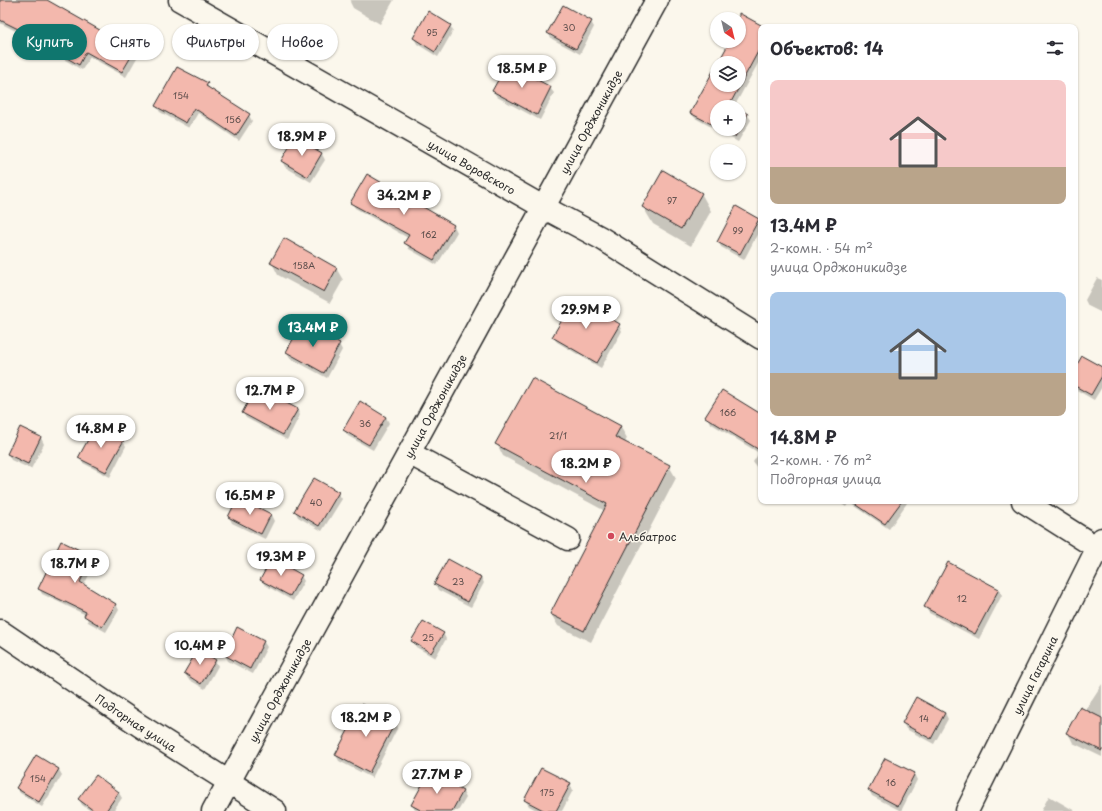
<!DOCTYPE html>
<html lang="ru">
<meta charset="utf-8">
<style>
:root{--surface:#fff;--page:#f7f7f7;--text:#2b2b33;--muted:#7c7c81;--accent:#0f766e}
body{margin:0;font-family:"Playpen Sans",sans-serif;background:var(--page);color:var(--text);height:100vh;display:flex;flex-direction:column;font-size:15px;white-space:nowrap}
*{box-sizing:border-box;margin:0}
p{font-size:13px;color:var(--muted)}
.icon{flex:none;width:22px;height:22px;fill:none;stroke:currentColor;stroke-width:2;stroke-linecap:round;stroke-linejoin:round}
.map{position:relative;flex:1;overflow:hidden}
.panel{position:absolute;left:758px;top:24px;width:320px;height:480px;display:flex;flex-direction:column;background:var(--surface);border-radius:8px;box-shadow:0 1px 3px #0004}
.panel>*{flex:none}
.hud{position:absolute;left:12px;top:24px;width:380px;height:36px;display:flex;gap:8px}
.needle{width:26px;rotate:145deg}
.fabs{position:absolute;left:710px;top:12px;display:grid;gap:8px}
.fabs a{display:grid;place-items:center;width:36px;height:36px;border-radius:50%;background:var(--surface);box-shadow:0 1px 3px #0004;font-size:20px}
.price{position:absolute;translate:-50% -34px;padding:0 9px;border-radius:14px;background:#fff;color:#222;font-size:13px;line-height:26px;filter:drop-shadow(0 1px 2px #0008)}
.price::after{content:'';position:absolute;left:50%;top:24px;width:12px;height:9px;margin-left:-6px;background:inherit;clip-path:polygon(0 0,100% 0,50% 100%)}
.price.selected{background:var(--accent);color:#fff}
ul{padding:0;list-style:none}
li{display:grid;align-content:center;gap:8px;height:212px;padding:0 12px}
li span{display:grid;place-items:center;height:124px;border-radius:8px;color:#555}
li>.icon{margin-inline-start:auto}
span .icon{width:72px;height:72px;fill:#fffc;stroke-width:1}
li b{font-size:17px}
h2{display:flex;justify-content:space-between;align-items:center;height:48px;padding:0 12px;font-size:17px}
.tag{padding:0 14px;border-radius:18px;background:var(--surface);box-shadow:0 1px 3px #0004;font-size:14px;line-height:36px}
.tag.selected{background:var(--accent);color:#fff}
.map>svg:first-child{display:block}
.shadow{fill:#0003}
.building{fill:#f3b8ad;stroke:#2b2b2b}
.lines{fill:none;stroke-linecap:round;stroke-linejoin:round}
.minor-casing{stroke:#2b2b2b;stroke-width:25}
.minor{stroke:#fbf7ec;stroke-width:22}
.poi-dot{fill:#d1495b;stroke:#fbf7ec;stroke-width:1.5}
.labels{text-anchor:middle;dominant-baseline:central;stroke-width:3;stroke-linejoin:round;paint-order:stroke}
.number-label{font-size:9px;fill:#5d4e4c}
.street-label{font-size:11px;fill:#2b2b2b;stroke:#fbf7ec}
.poi-label{font-size:11px;fill:#2b2b2b;stroke:#fbf7ec;text-anchor:start}
</style>
<div class="map">
<svg width="1102" height="811" viewBox="0 0 1102 811">
<rect width="100%" height="100%" fill="#fbf7ec"/>
<filter id="ink" filterUnits="userSpaceOnUse"><feTurbulence type="fractalNoise" baseFrequency=".025" numOctaves="2"/><feDisplacementMap in="SourceGraphic" scale="8" xChannelSelector="R" yChannelSelector="G"/><feConvolveMatrix kernelMatrix="1 2 1 2 8 2 1 2 1" color-interpolation-filters="sRGB"/></filter>
<g filter="url(#ink)">
<!-- shadow -->
<g class="shadow">
<polygon points="0,0 42,0 61,9 135,51 138,56 126,77 90,57 82,70 45,48 43,45 0,23"/>
<polygon points="351,0 394,0 380,24 353,8 350,2"/>
<polygon points="744,17 762,27 761,27 761,58 734,107 717,107 717,129 739,129 739,110 747,114 751,120 738,142 695,118 691,113 717,66 717,85 739,85 739,63 719,63 731,41 739,41 739,26"/>
<polygon points="591,22 594,27 580,54 552,39 548,33"/>
<polygon points="450,25 453,31 438,57 417,44 414,38"/>
<polygon points="207,84 210,90 249,115 252,121 239,141 198,113 189,128 160,112 156,106"/>
<polygon points="550,88 554,93 540,120 497,97 493,91"/>
<polygon points="295,139 322,154 325,160 311,182 285,167 282,161"/>
<polygon points="367,175 454,226 457,232 437,265 409,249 406,243 408,238 355,208 352,203"/>
<polygon points="701,193 711,211 691,246 653,224 643,207"/>
<polygon points="736,208 759,220 761,224 761,227 744,260 721,247 718,241"/>
<polygon points="272,263 336,268 343,280 330,303 278,275"/>
<polygon points="1097,278 1102,280 1102,313 1088,306 1085,300"/>
<polygon points="619,325 622,331 601,368 557,342 553,337"/>
<polygon points="339,344 342,350 327,378 290,358 287,352"/>
<polygon points="1102,369 1102,387 1094,400 1075,389 1075,370"/>
<polygon points="297,409 300,415 287,440 246,418 243,413"/>
<polygon points="761,415 761,471 757,468 753,462 759,453 710,423 707,417"/>
<polygon points="386,417 389,423 373,450 348,436 344,430"/>
<polygon points="620,426 627,438 625,443 669,466 676,478 591,642 558,626 551,614 605,511 503,456 497,444"/>
<polygon points="21,428 41,438 44,444 31,469 11,460 8,454"/>
<polygon points="123,441 126,446 110,477 83,463 79,458"/>
<polygon points="338,493 342,499 322,531 298,517 295,511"/>
<polygon points="238,498 271,515 274,521 265,539 232,523 229,517"/>
<polygon points="837,501 906,501 907,503 889,529 849,502 846,507"/>
<polygon points="62,542 92,557 95,563 84,585 116,604 119,610 106,632 88,622 86,615 42,594 39,588"/>
<polygon points="301,576 304,581 293,601 265,585 261,580"/>
<polygon points="481,577 484,583 471,607 438,590 435,584"/>
<polygon points="999,590 1002,595 979,639 929,613 925,607"/>
<polygon points="443,633 446,639 435,658 416,647 413,641"/>
<polygon points="263,641 267,647 253,674 228,661 225,655"/>
<polygon points="215,660 218,666 205,689 188,679 185,673"/>
<polygon points="1102,684 1102,757 1073,743 1068,733 1085,710"/>
<polygon points="945,713 948,719 934,744 906,729 903,723"/>
<polygon points="395,722 398,727 372,778 339,761 336,755"/>
<polygon points="37,756 59,770 62,775 42,807 20,793 17,788"/>
<polygon points="429,774 463,792 466,798 458,811 415,810 412,805"/>
<polygon points="914,774 917,780 901,811 872,796 869,790"/>
<polygon points="96,776 119,793 122,798 113,811 91,811 82,805 79,799"/>
<polygon points="570,784 573,790 562,811 538,811 529,806 525,800"/>
<polygon points="1049,796 1075,811 1041,811"/>
</g>
<!-- building -->
<g class="building">
<polygon points="0,0 47,0 135,50 122,72 86,52 79,65 41,43 42,41 0,20"/>
<polygon points="563,5 592,21 576,49 547,33"/>
<polygon points="428,11 451,25 435,52 413,38"/>
<polygon points="739,13 761,25 761,46 730,104 736,107 717,107 717,127 690,113 717,64 717,85 739,85 739,63 718,63 730,41 739,41"/>
<polygon points="507,64 551,87 537,115 492,91"/>
<polygon points="177,67 208,83 206,86 250,114 236,136 194,108 186,123 155,106"/>
<polygon points="739,109 748,114 735,137 721,129 739,129"/>
<polygon points="295,137 322,153 308,177 281,161"/>
<polygon points="663,170 702,193 681,229 642,207"/>
<polygon points="367,174 454,225 434,260 404,243 409,235 350,203"/>
<polygon points="736,206 759,219 740,254 717,242"/>
<polygon points="284,238 337,268 324,292 270,263"/>
<polygon points="575,298 620,324 597,363 552,337"/>
<polygon points="302,323 340,343 324,373 286,352"/>
<polygon points="1082,356 1102,367 1102,376 1091,395 1075,386 1075,368"/>
<polygon points="532,378 621,426 615,437 670,465 584,631 550,614 607,504 495,444"/>
<polygon points="256,387 298,409 283,435 242,413"/>
<polygon points="722,390 761,414 761,451 705,417"/>
<polygon points="360,401 386,417 369,445 343,430"/>
<polygon points="96,425 124,440 106,472 78,458"/>
<polygon points="20,427 41,437 28,464 7,454"/>
<polygon points="314,478 339,492 319,526 294,511"/>
<polygon points="238,497 271,514 261,534 228,517"/>
<polygon points="851,501 902,501 885,524"/>
<polygon points="61,541 92,556 80,582 116,604 102,627 84,616 86,612 38,589"/>
<polygon points="272,558 302,575 290,596 260,580"/>
<polygon points="448,559 481,577 468,602 434,584"/>
<polygon points="948,562 999,589 975,634 924,607"/>
<polygon points="423,621 444,633 431,653 411,641"/>
<polygon points="237,627 264,641 250,669 224,655"/>
<polygon points="198,649 216,660 201,684 184,673"/>
<polygon points="916,697 945,713 931,739 902,723"/>
<polygon points="362,704 396,721 369,773 335,755"/>
<polygon points="1080,707 1102,718 1102,751 1066,733"/>
<polygon points="36,755 59,769 39,802 16,788"/>
<polygon points="885,758 915,773 898,806 868,790"/>
<polygon points="541,768 571,783 556,811 545,811 524,800"/>
<polygon points="429,772 463,791 452,811 422,811 411,805"/>
<polygon points="96,775 119,792 106,811 94,811 78,799"/>
</g>
<g class="lines">
<defs>
<g id="minor">
<path id="s1" d="M 180,0 L 543,207 L 601,238 L 761,338"/>
<polyline points="409,453 568,539"/>
<polyline points="1023,501 1102,551"/>
<path id="s2" d="M 0,631 L 139,725 L 275,811"/>
<path id="s3" d="M 213,811 L 657,0"/>
<path id="s4" d="M 967,811 L 1102,539"/>
</g>
</defs>
<!-- minor casing -->
<use href="#minor" class="minor-casing"/>
<!-- minor -->
<use href="#minor" class="minor"/>
</g>
</g>
<!-- markers -->
<circle class="poi-dot" cx="611" cy="536" r="4"/>
<g class="labels">
<!-- number labels -->
<g class="number-label">
<text x="569" y="27">30</text>
<text x="432" y="32">95</text>
<text x="181" y="95">154</text>
<text x="233" y="119">156</text>
<text x="672" y="200">97</text>
<text x="738" y="230">99</text>
<text x="429" y="234">162</text>
<text x="304" y="265">158А</text>
<text x="728" y="412">166</text>
<text x="365" y="423">36</text>
<text x="558" y="435">21/1</text>
<text x="316" y="502">40</text>
<text x="458" y="581">23</text>
<text x="962" y="598">12</text>
<text x="428" y="637">25</text>
<text x="924" y="718">14</text>
<text x="38" y="778">154</text>
<text x="891" y="782">16</text>
<text x="547" y="792">175</text>
</g>
<!-- street labels -->
<g class="street-label">
<text stroke="none"><textPath href="#s3" startOffset="786">улица Орджоникидзе</textPath></text>
<text stroke="none"><textPath href="#s1" startOffset="336">улица Воровского</textPath></text>
<text stroke="none"><textPath href="#s3" startOffset="462">улица Орджоникидзе</textPath></text>
<text stroke="none"><textPath href="#s4" startOffset="152">улица Гагарина</textPath></text>
<text stroke="none"><textPath href="#s3" startOffset="138">улица Орджоникидзе</textPath></text>
<text stroke="none"><textPath href="#s2" startOffset="164">Подгорная улица</textPath></text>
</g>
<!-- poi labels -->
<g class="poi-label">
<text x="619" y="536">Альбатрос</text>
</g>
</g>
</svg>
<div class="fabs">
<a><svg class="needle" viewBox="-14 -14 28 28"><path d="M0-13l5 13h-10z" fill="#e53935"/><path d="M0 13l5-13h-10z" fill="#7c7c81"/></svg></a>
<a><svg class="icon" aria-label="layers" viewBox="0 0 24 24"><path d="M12 4l9 5-9 5-9-5zM3 14l9 5 9-5"/></svg></a>
<a>+</a>
<a>−</a>
</div>
<b class="price" style="left:522px;top:89px">18.5M ₽</b>
<b class="price" style="left:302px;top:157px">18.9M ₽</b>
<b class="price" style="left:404px;top:216px">34.2M ₽</b>
<b class="price" style="left:586px;top:330px">29.9M ₽</b>
<b class="price selected" style="left:313px;top:348px">13.4M ₽</b>
<b class="price" style="left:270px;top:411px">12.7M ₽</b>
<b class="price" style="left:101px;top:449px">14.8M ₽</b>
<b class="price" style="left:586px;top:484px">18.2M ₽</b>
<b class="price" style="left:250px;top:516px">16.5M ₽</b>
<b class="price" style="left:281px;top:577px">19.3M ₽</b>
<b class="price" style="left:75px;top:584px">18.7M ₽</b>
<b class="price" style="left:200px;top:666px">10.4M ₽</b>
<b class="price" style="left:366px;top:738px">18.2M ₽</b>
<b class="price" style="left:437px;top:795px">27.7M ₽</b>
<div class="hud">
<a class="tag selected">Купить</a>
<a class="tag">Снять</a>
<a class="tag">Фильтры</a>
<a class="tag">Новое</a>
</div>
<section class="panel">
<h2>Объектов: 14<svg class="icon" aria-label="filters" viewBox="0 0 24 24"><path d="M4 7h16M4 17h16"/><circle cx="9" cy="7" r="2"/><circle cx="15" cy="17" r="2"/></svg></h2>
<ul>
<li><span style="background:linear-gradient(#f6c9c9 70%,#b9a48a 0)"><svg class="icon" aria-label="home" viewBox="0 0 24 24"><path d="M3 11l9-7 9 7M6 9v11h12V9"/></svg></span><div><b>13.4M ₽</b><p>2-комн. · 54 m²</p><p>улица Орджоникидзе</p></div></li>
<li><span style="background:linear-gradient(#a9c7e8 65%,#b9a48a 0)"><svg class="icon" aria-label="home" viewBox="0 0 24 24"><path d="M3 11l9-7 9 7M6 9v11h12V9"/></svg></span><div><b>14.8M ₽</b><p>2-комн. · 76 m²</p><p>Подгорная улица</p></div></li>
</ul>
</section>
</div>
